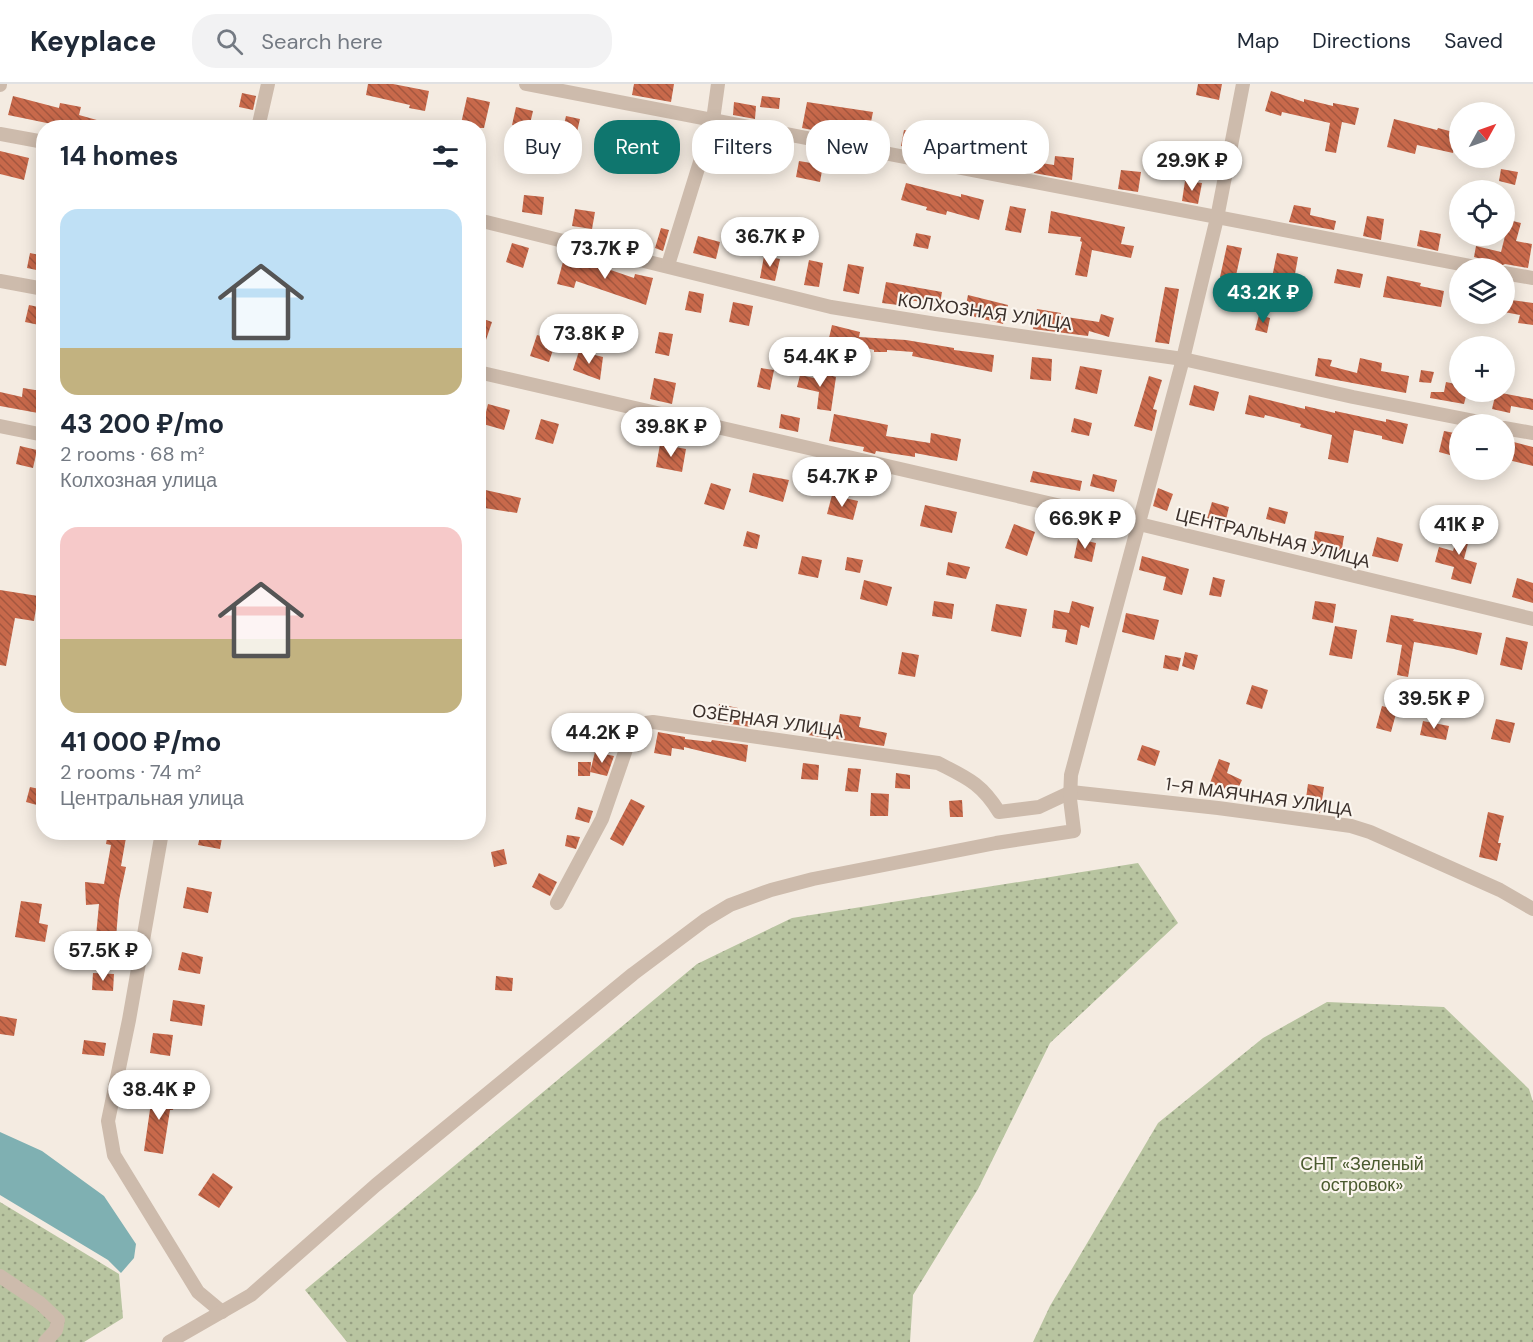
<!DOCTYPE html>
<meta charset="utf-8">
<style>
:root{--surface:#fff;--page:#f2f2f3;--text:#1f2937;--muted:#747a83;--line:#e0e1e3;--accent:#0f766e}
body{margin:0;font-family:"DM Sans",sans-serif;background:var(--page);color:var(--text);height:100vh;display:flex;flex-direction:column;font-size:22px;white-space:nowrap}
*{box-sizing:border-box;margin:0}
p{font-size:20px;color:var(--muted)}
.icon{flex:none;width:33px;height:33px;fill:none;stroke:currentColor;stroke-width:2;stroke-linecap:round;stroke-linejoin:round}
.map{position:relative;flex:1;overflow:hidden}
.side{position:absolute;left:36px;top:36px;width:450px;height:720px;display:flex;flex-direction:column;background:var(--surface);border-radius:24px;box-shadow:0 3px 15px #0003}
.side>*{flex:none}
.hud{position:absolute;left:504px;top:36px;width:570px;height:54px;display:flex;gap:12px}
.needle{width:39px;rotate:50deg}
.tools{position:absolute;left:1449px;top:18px;display:grid;gap:12px}
.tools a{display:grid;place-items:center;width:66px;height:66px;border-radius:50%;background:var(--surface);box-shadow:0 3px 15px #0003;font-size:30px}
.price{position:absolute;translate:-50% -51px;padding:0 14px;border-radius:21px;background:#fff;color:#222;font-size:20px;line-height:39px;filter:drop-shadow(0 2px 3px #0008)}
.price::after{content:'';position:absolute;left:50%;top:36px;width:18px;height:14px;margin-left:-9px;background:inherit;clip-path:polygon(0 0,100% 0,50% 100%)}
.price.current{background:var(--accent);color:#fff}
ul{padding:0;list-style:none}
li{display:grid;align-content:center;gap:12px;height:318px;padding:0 24px}
li span{display:grid;place-items:center;height:186px;border-radius:18px;color:#555}
li>.icon{margin-inline-start:auto}
span .icon{width:108px;height:108px;fill:#fffc;stroke-width:1}
li b{font-size:26px}
h2{display:flex;justify-content:space-between;align-items:center;height:72px;padding:0 24px;font-size:26px}
.tag{padding:0 21px;border-radius:24px;background:var(--surface);box-shadow:0 3px 15px #0003;font-size:21px;line-height:54px}
.tag.current{background:var(--accent);color:#fff}
header{display:flex;align-items:center;gap:36px;box-sizing:border-box;height:84px;padding:0 30px;background:var(--surface);border-bottom:2px solid var(--line)}
header strong{font-size:28px}
nav{display:flex;gap:33px;margin-inline-start:auto;font-size:21px}
.search{width:420px;height:54px;background:var(--page);display:flex;align-items:center;gap:15px;box-sizing:border-box;padding:0 21px;border-radius:24px;color:var(--muted);font-size:22px}
.map>svg:first-child{display:block}
.grass{fill:url(#grass-dots)}
.water{fill:#7fb0b2}
.building{fill:url(#building-back-hatch)}
.lines{fill:none;stroke-linecap:round;stroke-linejoin:round}
.street{stroke:#cdbbac;stroke-width:14}
.labels{text-anchor:middle;dominant-baseline:central;stroke-width:4.5;stroke-linejoin:round;paint-order:stroke}
.street-label{font-size:18px;fill:#3b302b;stroke:#fbf5ee}
.park-label{font-size:18px;fill:#4a5a2e;stroke:#fbf5ee}
</style>
<header>
<strong>Keyplace</strong>
<div class="search"><svg class="icon" aria-label="search" viewBox="0 0 24 24"><circle cx="10" cy="10" r="6"/><path d="M15 15l6 6"/></svg>Search here</div>
<nav><a>Map</a><a>Directions</a><a>Saved</a></nav>
</header>
<div class="map">
<svg width="1533" height="1258" viewBox="0 0 1533 1258">
<defs>
<pattern id="grass-dots" width="8" height="8" patternUnits="userSpaceOnUse" patternTransform="scale(1.5)"><rect width="8" height="8" fill="#b8c4a0"/><path d="M2 2h.1M6 6h.1" fill="none" stroke="#97a083" stroke-width="1.8" stroke-linecap="round"/></pattern>
<pattern id="building-back-hatch" width="6" height="6" patternUnits="userSpaceOnUse" patternTransform="scale(1.5)"><rect width="6" height="6" fill="#c8694b"/><path d="M-1 5l2 2M0 0l6 6M5-1l2 2" fill="none" stroke="#a4573f"/></pattern>
</defs>
<rect width="100%" height="100%" fill="#f4ebe1"/>
<!-- grass -->
<g class="grass">
<polygon points="1138,779 1178,839 1050,959 978,1105 913,1211 910,1258 347,1258 305,1206 697,880 792,834"/>
<polygon points="1327,918 1444,923 1529,1005 1533,1018 1533,1258 1033,1258 1050,1222 1158,1039 1263,954"/>
<polygon points="0,1118 119,1190 123,1234 84,1258 0,1258"/>
</g>
<!-- water -->
<polygon class="water" points="0,1048 42,1067 104,1112 136,1160 134,1174 121,1189 108,1176 0,1111"/>
<!-- building -->
<g class="building">
<polygon points="368,0 393,0 429,7 425,27 409,24 410,21 366,11"/>
<polygon points="634,0 674,0 671,18 632,11"/>
<polygon points="1198,0 1222,0 1219,16 1196,11"/>
<polygon points="1271,7 1304,18 1304,15 1333,22 1333,19 1359,24 1355,41 1342,38 1336,69 1325,67 1330,39 1282,28 1281,32 1265,27"/>
<polygon points="242,9 256,12 253,26 239,23"/>
<polygon points="13,12 59,24 60,19 81,23 79,31 111,40 111,44 71,44 8,31"/>
<polygon points="762,12 780,14 779,25 760,23"/>
<polygon points="467,13 490,18 484,44 460,44"/>
<polygon points="734,18 756,22 755,35 733,31"/>
<polygon points="807,18 873,28 867,57 802,44"/>
<polygon points="516,23 533,27 529,44 512,41"/>
<polygon points="566,32 580,35 577,48 563,45"/>
<polygon points="1394,35 1437,46 1438,44 1457,49 1453,69 1417,61 1415,70 1387,63"/>
<polygon points="904,46 922,49 918,66 901,62"/>
<polygon points="1013,55 1031,58 1026,87 1007,84"/>
<polygon points="957,57 973,59 971,75 955,73"/>
<polygon points="0,67 29,74 24,96 0,90"/>
<polygon points="1055,72 1074,74 1072,96 1034,89 1035,78 1054,81"/>
<polygon points="799,77 823,81 820,98 796,93"/>
<polygon points="1501,85 1518,88 1515,101 1499,97"/>
<polygon points="1121,86 1141,88 1138,108 1118,105"/>
<polygon points="1185,97 1202,99 1198,120 1182,117"/>
<polygon points="906,99 961,113 961,110 984,116 979,136 947,127 946,131 926,126 927,123 901,116"/>
<polygon points="524,111 544,113 542,131 522,128"/>
<polygon points="1294,121 1311,124 1310,131 1336,137 1334,146 1289,138"/>
<polygon points="1010,122 1026,125 1021,149 1005,146"/>
<polygon points="575,125 595,128 592,145 572,142"/>
<polygon points="1051,127 1125,143 1121,160 1134,162 1131,174 1092,166 1087,193 1075,191 1082,158 1080,157 1081,153 1048,149"/>
<polygon points="1367,132 1384,135 1381,156 1363,152"/>
<polygon points="1509,136 1521,139 1516,157 1532,160 1528,184 1505,180 1498,183 1498,180 1474,173 1476,162 1501,168"/>
<polygon points="661,144 669,146 663,167 655,164"/>
<polygon points="1420,146 1441,150 1438,167 1417,162"/>
<polygon points="916,149 931,152 928,165 913,162"/>
<polygon points="698,152 720,158 716,175 693,169"/>
<polygon points="512,159 529,164 523,184 506,178"/>
<polygon points="1227,161 1242,164 1235,196 1220,193"/>
<polygon points="30,169 44,172 41,187 27,184"/>
<polygon points="1277,169 1298,173 1292,207 1270,203"/>
<polygon points="764,172 780,175 775,197 760,194"/>
<polygon points="564,174 599,182 634,194 635,190 653,194 646,221 576,197 574,204 557,200"/>
<polygon points="809,176 823,179 819,203 804,201"/>
<polygon points="848,180 864,183 859,210 843,207"/>
<polygon points="1337,185 1363,190 1360,204 1334,199"/>
<polygon points="1387,192 1421,199 1420,202 1444,207 1441,223 1383,213"/>
<polygon points="886,198 942,208 940,220 899,215 898,221 882,219"/>
<polygon points="1165,203 1179,205 1169,260 1155,258"/>
<polygon points="689,207 704,210 701,229 685,226"/>
<polygon points="968,211 1008,221 1003,240 964,230"/>
<polygon points="1504,215 1533,219 1533,241 1518,239 1520,231 1504,228"/>
<polygon points="733,218 753,222 749,242 729,238"/>
<polygon points="29,221 43,224 39,241 25,238"/>
<polygon points="1037,225 1061,229 1060,232 1099,238 1101,230 1114,234 1109,253 1089,247 1088,252 1033,245"/>
<polygon points="1259,231 1270,234 1267,249 1255,246"/>
<polygon points="478,233 492,238 481,271 478,270"/>
<polygon points="832,241 860,248 859,253 906,256 954,264 954,266 994,271 992,288 912,272 913,268 887,266 887,268 874,268 874,266 829,254"/>
<polygon points="659,248 673,250 669,272 655,269"/>
<polygon points="537,251 556,257 549,278 530,272"/>
<polygon points="579,267 603,273 600,296 573,286"/>
<polygon points="1032,273 1052,275 1051,297 1030,295"/>
<polygon points="1318,274 1332,276 1330,282 1357,289 1360,274 1382,279 1381,287 1409,292 1406,309 1315,292"/>
<polygon points="1080,282 1102,286 1097,310 1075,305"/>
<polygon points="761,284 774,286 770,306 757,303"/>
<polygon points="1421,286 1434,288 1431,299 1419,298"/>
<polygon points="816,287 836,293 831,327 817,325 819,308 797,303 800,291 814,294"/>
<polygon points="1149,292 1162,296 1153,325 1157,326 1152,347 1134,342"/>
<polygon points="654,294 676,299 672,320 650,315"/>
<polygon points="1446,298 1460,301 1460,308 1467,308 1464,320 1430,314 1431,308 1444,308"/>
<polygon points="1194,301 1219,308 1214,327 1189,321"/>
<polygon points="23,304 41,307 38,329 0,322 0,308 22,313"/>
<polygon points="1496,308 1533,315 1533,326 1511,322 1510,329 1492,325"/>
<polygon points="1249,311 1305,325 1305,322 1335,329 1335,327 1386,338 1386,335 1408,340 1403,360 1382,355 1382,352 1354,346 1348,379 1328,375 1332,351 1300,343 1301,340 1265,331 1264,334 1245,330"/>
<polygon points="488,320 510,326 504,346 483,340"/>
<polygon points="781,330 800,334 798,348 779,344"/>
<polygon points="834,330 888,341 886,352 930,359 931,349 961,355 957,377 915,369 915,373 876,367 875,370 863,367 864,363 829,357"/>
<polygon points="1074,334 1092,339 1089,352 1071,348"/>
<polygon points="541,335 559,340 553,360 535,355"/>
<polygon points="1444,347 1460,350 1457,373 1439,368"/>
<polygon points="1510,357 1533,363 1533,382 1504,375 1504,360 1509,361"/>
<polygon points="660,360 686,365 682,388 656,383"/>
<polygon points="20,362 37,366 33,384 16,380"/>
<polygon points="1033,387 1082,397 1080,407 1030,398"/>
<polygon points="753,389 789,396 783,418 749,408"/>
<polygon points="1093,390 1117,396 1114,408 1090,402"/>
<polygon points="711,399 731,405 724,426 704,420"/>
<polygon points="1158,404 1173,410 1167,427 1153,422"/>
<polygon points="481,405 521,414 517,429 478,423"/>
<polygon points="832,411 858,417 853,436 827,430"/>
<polygon points="1212,418 1229,423 1225,440 1207,435"/>
<polygon points="925,421 957,428 952,449 920,442"/>
<polygon points="1269,423 1288,428 1285,440 1266,435"/>
<polygon points="1462,437 1473,440 1464,475 1477,479 1471,500 1451,495 1454,483 1435,478 1439,463 1453,467"/>
<polygon points="1014,440 1035,448 1027,472 1005,464"/>
<polygon points="747,447 760,451 757,465 743,462"/>
<polygon points="1315,447 1344,452 1341,471 1312,466"/>
<polygon points="1377,453 1403,460 1398,478 1372,472"/>
<polygon points="1078,455 1096,459 1092,478 1074,474"/>
<polygon points="802,472 822,476 818,494 798,490"/>
<polygon points="1142,472 1189,485 1182,511 1163,506 1166,493 1139,486"/>
<polygon points="847,473 863,476 860,489 845,486"/>
<polygon points="948,478 970,483 966,495 946,491"/>
<polygon points="1213,493 1225,496 1221,513 1209,511"/>
<polygon points="1517,494 1533,499 1533,519 1512,513"/>
<polygon points="864,496 892,503 887,522 860,515"/>
<polygon points="0,506 38,512 34,537 15,534 6,582 0,581"/>
<polygon points="934,517 954,520 952,535 932,532"/>
<polygon points="1072,517 1094,523 1089,544 1081,541 1077,561 1065,558 1067,546 1052,544 1054,526 1069,529"/>
<polygon points="1315,517 1336,520 1333,539 1312,535"/>
<polygon points="996,520 1027,525 1021,553 991,547"/>
<polygon points="1126,529 1159,536 1154,556 1122,548"/>
<polygon points="1391,531 1414,535 1413,537 1482,549 1477,571 1454,565 1414,558 1408,593 1397,591 1402,561 1386,558"/>
<polygon points="1335,542 1357,546 1352,575 1329,571"/>
<polygon points="1506,553 1528,558 1522,586 1500,581"/>
<polygon points="902,568 919,571 915,593 898,590"/>
<polygon points="1185,568 1198,571 1194,586 1182,582"/>
<polygon points="1165,571 1181,574 1178,587 1163,584"/>
<polygon points="1252,601 1268,606 1262,625 1246,620"/>
<polygon points="719,620 738,624 736,634 752,636 751,643 716,638"/>
<polygon points="1382,622 1397,626 1391,648 1376,644"/>
<polygon points="840,630 861,633 859,643 887,649 884,662 836,655"/>
<polygon points="1496,635 1515,639 1510,659 1491,655"/>
<polygon points="1423,637 1449,642 1446,656 1420,651"/>
<polygon points="809,644 828,647 827,654 808,651"/>
<polygon points="658,648 685,653 685,655 711,658 712,656 748,661 746,678 684,663 684,666 672,664 671,672 654,669"/>
<polygon points="1142,661 1160,667 1155,682 1137,676"/>
<polygon points="595,668 614,672 607,692 590,688"/>
<polygon points="1219,675 1230,679 1227,689 1242,696 1236,709 1210,699"/>
<polygon points="578,678 591,678 590,692 578,692"/>
<polygon points="803,679 819,681 818,696 801,695"/>
<polygon points="848,684 861,685 858,708 845,707"/>
<polygon points="896,689 910,691 910,705 895,704"/>
<polygon points="1308,700 1324,703 1320,729 1309,727 1310,715 1306,714"/>
<polygon points="30,703 44,706 44,723 26,718"/>
<polygon points="871,709 889,710 888,732 870,732"/>
<polygon points="631,715 645,722 623,762 610,755"/>
<polygon points="962,716 963,733 950,733 949,717"/>
<polygon points="578,723 593,727 589,739 575,735"/>
<polygon points="1488,728 1504,732 1498,759 1501,759 1497,777 1479,773"/>
<polygon points="108,748 127,748 121,782 126,783 119,816 116,854 96,852 99,820 86,821 85,798 104,800 111,761 106,760"/>
<polygon points="201,748 223,748 220,765 198,761"/>
<polygon points="567,751 580,753 576,765 565,762"/>
<polygon points="504,765 507,780 494,783 491,768"/>
<polygon points="539,789 557,798 550,812 532,803"/>
<polygon points="187,803 212,808 208,829 183,824"/>
<polygon points="21,817 42,820 39,839 48,841 45,858 15,853"/>
<polygon points="182,868 203,873 200,890 178,886"/>
<polygon points="93,889 114,890 113,907 92,906"/>
<polygon points="496,892 513,894 512,907 495,906"/>
<polygon points="173,916 205,921 202,942 170,937"/>
<polygon points="0,932 17,935 14,952 0,950"/>
<polygon points="153,949 173,951 170,972 150,969"/>
<polygon points="84,956 106,959 104,972 82,970"/>
<polygon points="153,1005 176,1009 173,1026 170,1026 163,1070 144,1067"/>
<polygon points="213,1089 233,1103 219,1124 198,1111"/>
</g>
<g class="lines">
<!-- street -->
<g class="street">
<polyline points="526,0 1481,184"/>
<polyline points="0,1 0,0"/>
<polyline points="258,44 268,0"/>
<polyline points="0,50 44,58"/>
<polyline points="478,136 831,223 936,240 1183,275 1353,313 1490,340"/>
<polyline points="668,181 713,36 718,0"/>
<polyline points="1504,189 1533,194"/>
<polyline points="0,197 44,205"/>
<polyline points="478,288 1139,440 1533,535"/>
<polyline points="0,342 44,351"/>
<polyline points="1504,344 1533,349"/>
<polyline points="162,748 129,936 108,1037 114,1071 198,1208 222,1228"/>
<path d="M 557,819 L 602,735 L 633,645 L 639,640 L 653,638 L 938,679 C 967,694 981,699 999,728 L 1039,723 L 1071,708 L 1218,724 L 1351,742 L 1370,748 L 1500,806 L 1533,825"/>
<polyline points="0,1192 40,1219 58,1236 56,1246 45,1258"/>
<polyline points="169,1258 251,1211 376,1101 633,890 705,836 730,821 771,806 813,795 996,759 1074,747 1070,715 1071,691 1183,275 1217,134 1243,0"/>
</g>
</g>
<g class="labels">
<!-- street labels -->
<g class="street-label">
<text transform="translate(985 228) rotate(8)">КОЛХОЗНАЯ УЛИЦА</text>
<text transform="translate(1273 454) rotate(14)">ЦЕНТРАЛЬНАЯ УЛИЦА</text>
<text transform="translate(768 637) rotate(8)">ОЗЁРНАЯ УЛИЦА</text>
<text transform="translate(1259 713) rotate(8)">1-Я МАЯЧНАЯ УЛИЦА</text>
</g>
<!-- park labels -->
<g class="park-label">
<text x="1362" y="1080">СНТ «Зеленый<tspan x="1362" dy="21">островок»</tspan></text>
</g>
</g>
</svg>
<div class="tools">
<a><svg class="needle" viewBox="-14 -14 28 28"><path d="M0-13l5 13h-10z" fill="#e53935"/><path d="M0 13l5-13h-10z" fill="#747a83"/></svg></a>
<a><svg class="icon" aria-label="locate" viewBox="0 0 24 24"><circle cx="12" cy="12" r="6"/><path d="M12 2v4M12 18v4M2 12h4M18 12h4"/></svg></a>
<a><svg class="icon" aria-label="layers" viewBox="0 0 24 24"><path d="M12 4l9 5-9 5-9-5zM3 14l9 5 9-5"/></svg></a>
<a>+</a>
<a>−</a>
</div>
<b class="price" style="left:1192px;top:108px">29.9K ₽</b>
<b class="price" style="left:770px;top:184px">36.7K ₽</b>
<b class="price" style="left:605px;top:196px">73.7K ₽</b>
<b class="price current" style="left:1263px;top:240px">43.2K ₽</b>
<b class="price" style="left:589px;top:281px">73.8K ₽</b>
<b class="price" style="left:820px;top:304px">54.4K ₽</b>
<b class="price" style="left:671px;top:374px">39.8K ₽</b>
<b class="price" style="left:842px;top:424px">54.7K ₽</b>
<b class="price" style="left:1085px;top:466px">66.9K ₽</b>
<b class="price" style="left:1459px;top:472px">41K ₽</b>
<b class="price" style="left:1434px;top:646px">39.5K ₽</b>
<b class="price" style="left:602px;top:680px">44.2K ₽</b>
<b class="price" style="left:103px;top:898px">57.5K ₽</b>
<b class="price" style="left:159px;top:1037px">38.4K ₽</b>
<div class="hud">
<a class="tag">Buy</a>
<a class="tag current">Rent</a>
<a class="tag">Filters</a>
<a class="tag">New</a>
<a class="tag">Apartment</a>
</div>
<section class="side">
<h2>14 homes<svg class="icon" aria-label="filters" viewBox="0 0 24 24"><path d="M4 7h16M4 17h16"/><circle cx="9" cy="7" r="2"/><circle cx="15" cy="17" r="2"/></svg></h2>
<ul>
<li><span style="background:linear-gradient(#bfe0f5 75%,#c2b280 0)"><svg class="icon" aria-label="home" viewBox="0 0 24 24"><path d="M3 11l9-7 9 7M6 9v11h12V9"/></svg></span><div><b>43 200 ₽/mo</b><p>2 rooms · 68 m²</p><p>Колхозная улица</p></div></li>
<li><span style="background:linear-gradient(#f6c9c9 60%,#c2b280 0)"><svg class="icon" aria-label="home" viewBox="0 0 24 24"><path d="M3 11l9-7 9 7M6 9v11h12V9"/></svg></span><div><b>41 000 ₽/mo</b><p>2 rooms · 74 m²</p><p>Центральная улица</p></div></li>
</ul>
</section>
</div>
